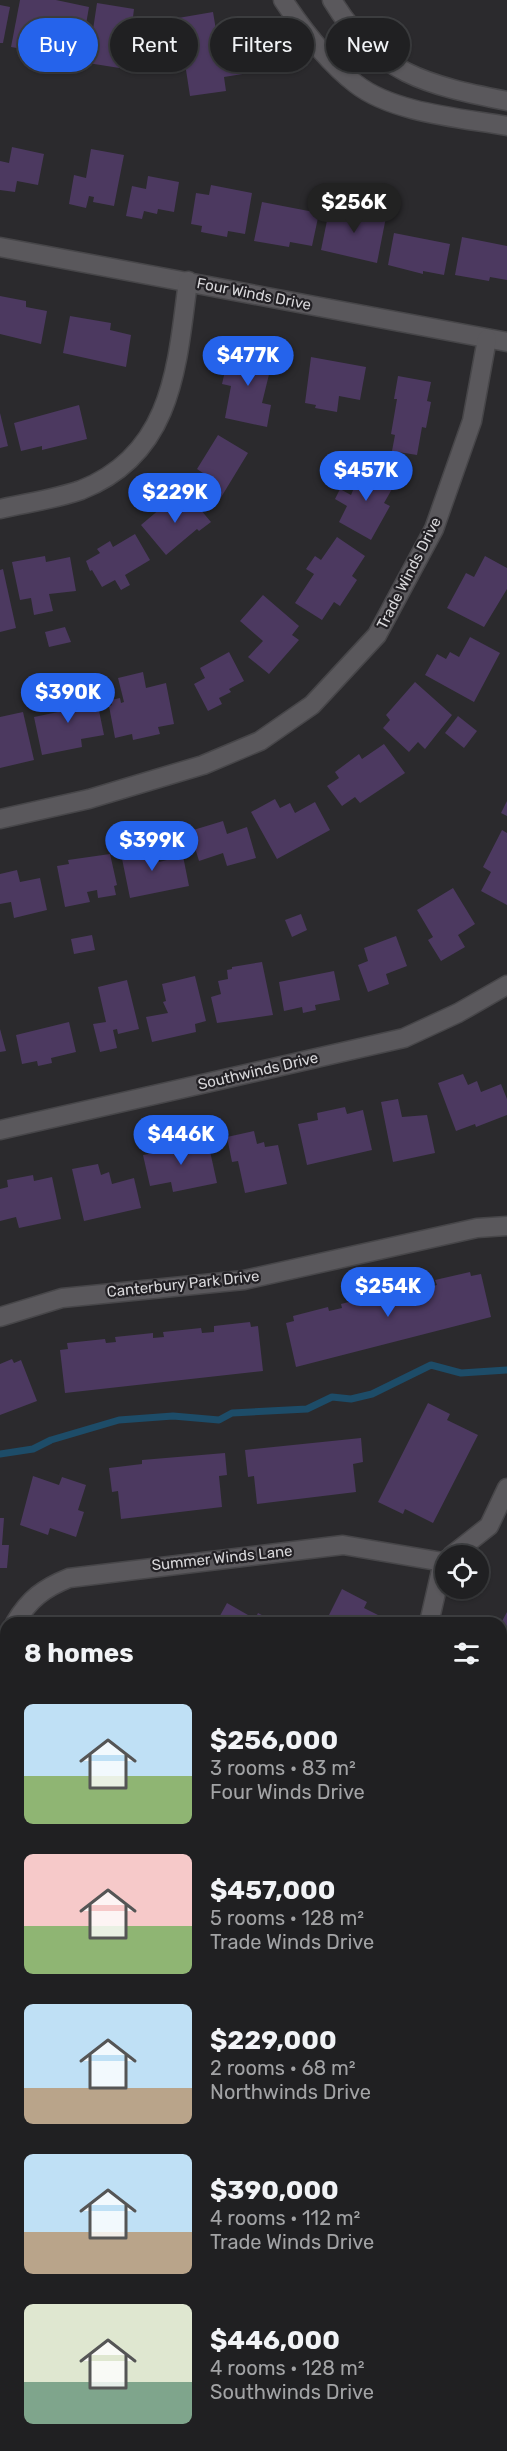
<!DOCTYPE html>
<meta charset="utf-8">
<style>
:root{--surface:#202022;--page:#2d2d2f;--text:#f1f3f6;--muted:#a2a3a5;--line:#3d3e40;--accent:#2563eb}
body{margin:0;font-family:Rubik,sans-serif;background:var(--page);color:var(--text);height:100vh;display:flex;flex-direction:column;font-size:22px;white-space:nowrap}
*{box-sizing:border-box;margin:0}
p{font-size:20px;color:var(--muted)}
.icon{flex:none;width:33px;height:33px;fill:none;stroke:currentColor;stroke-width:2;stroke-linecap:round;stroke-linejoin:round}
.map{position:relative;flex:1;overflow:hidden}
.details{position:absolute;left:0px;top:1617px;width:507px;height:834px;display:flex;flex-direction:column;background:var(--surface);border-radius:18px 18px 0 0;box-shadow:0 2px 4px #0004,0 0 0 2px var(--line)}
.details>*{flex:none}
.guide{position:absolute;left:18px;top:18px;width:471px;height:54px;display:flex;gap:12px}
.tools{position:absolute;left:435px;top:1545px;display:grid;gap:12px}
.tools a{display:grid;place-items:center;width:54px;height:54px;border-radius:50%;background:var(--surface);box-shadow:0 2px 4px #0004,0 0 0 2px var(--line);font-size:30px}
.price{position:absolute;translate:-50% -51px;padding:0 14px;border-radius:21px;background:var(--accent);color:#fff;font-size:20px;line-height:39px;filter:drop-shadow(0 2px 3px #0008)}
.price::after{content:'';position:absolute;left:50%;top:36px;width:18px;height:14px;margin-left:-9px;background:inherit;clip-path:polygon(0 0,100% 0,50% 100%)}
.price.current{background:#222;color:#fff}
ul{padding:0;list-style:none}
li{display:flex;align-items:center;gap:18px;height:150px;padding:0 24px}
li span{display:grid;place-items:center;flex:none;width:168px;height:120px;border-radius:9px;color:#555}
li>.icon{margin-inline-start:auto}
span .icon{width:72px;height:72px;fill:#fffc;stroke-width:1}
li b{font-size:26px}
h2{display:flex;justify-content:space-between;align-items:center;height:72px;padding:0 24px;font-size:26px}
.pill{padding:0 21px;border-radius:27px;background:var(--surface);box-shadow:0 2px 4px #0004,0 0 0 2px var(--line);font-size:21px;line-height:54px}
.pill.current{background:var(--accent);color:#fff}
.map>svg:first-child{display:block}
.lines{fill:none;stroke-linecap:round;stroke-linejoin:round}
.stream{stroke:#1d4c68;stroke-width:7}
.building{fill:#4c3960}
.minor-casing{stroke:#474649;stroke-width:21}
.primary-casing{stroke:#474649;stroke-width:21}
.minor{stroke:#5a585c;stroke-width:18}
.primary{stroke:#438080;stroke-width:18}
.labels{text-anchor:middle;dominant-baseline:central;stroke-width:4.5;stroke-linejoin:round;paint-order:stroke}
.street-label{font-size:15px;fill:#d8d7da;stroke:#222024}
</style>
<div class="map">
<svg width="507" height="2451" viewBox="0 0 507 2451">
<rect width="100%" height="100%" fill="#2b2a2d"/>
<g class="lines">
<!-- stream -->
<g class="stream">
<polyline points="0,1454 33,1449 51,1440 119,1420 173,1416 219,1420 232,1413 307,1409 332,1397 351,1399 372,1394 431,1365 461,1373 507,1370"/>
<polyline points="501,2066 507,2066"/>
</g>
</g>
<!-- building -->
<g class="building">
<polygon points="20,0 56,0 89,7 80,59 11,47"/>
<polygon points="97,3 134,9 133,17 165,22 157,74 88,63"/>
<polygon points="0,5 10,7 3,43 0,43"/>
<polygon points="213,12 217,36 218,31 227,30 227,27 248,24 255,72 224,77 226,91 190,96 178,18"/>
<polygon points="12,147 44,154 38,185 17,181 15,192 0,190 0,161 9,163"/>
<polygon points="91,149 124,155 114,206 93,202 94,197 89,196 86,208 69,204 74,175 86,178"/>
<polygon points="148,176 179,182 174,212 158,209 157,214 144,211 142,219 126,216 132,186 146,189"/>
<polygon points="211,185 252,193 245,234 228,231 227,237 201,232 202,226 191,224 196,193 209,195"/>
<polygon points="262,202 319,213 312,246 290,242 289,247 254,241"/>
<polygon points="330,206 386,217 377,263 321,250"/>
<polygon points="394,233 450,244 444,275 423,271 423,274 388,265"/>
<polygon points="462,237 507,246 507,280 490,277 489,281 455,275"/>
<polygon points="0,296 26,301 26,307 47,311 41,344 0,334"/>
<polygon points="70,316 111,323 110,330 131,335 126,367 63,353"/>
<polygon points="238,346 274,354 262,403 271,405 267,427 225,418 231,386 222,384 227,362 235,364"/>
<polygon points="311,357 366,367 360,400 339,396 337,412 315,408 316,405 305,403"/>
<polygon points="398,376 431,382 427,401 431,402 426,428 422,427 417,455 392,451 395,435 391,434 397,399 394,399"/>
<polygon points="79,405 87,439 42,450 42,446 21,451 14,423"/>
<polygon points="0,413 8,446 0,448"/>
<polygon points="218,435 248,453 220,499 196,484 203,473 197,469"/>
<polygon points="364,464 396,482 384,503 390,506 371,540 339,522 347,506 335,499 340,489 351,495"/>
<polygon points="189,496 211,522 199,531 197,529 166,555 141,525 167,503 173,510"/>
<polygon points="135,534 150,560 125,575 130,585 121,590 115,580 102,587 92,570 90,571 86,561 100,553 97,549 110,541 113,547"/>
<polygon points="337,537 365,556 352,576 357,580 340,606 334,602 322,620 295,603 314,574 306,569 315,556 321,560"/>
<polygon points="45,556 46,562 70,557 76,591 49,594 53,611 34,615 31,598 20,600 12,562"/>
<polygon points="485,556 507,568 507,589 484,627 447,608 466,573 474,577"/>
<polygon points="3,569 16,628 0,632 0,570"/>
<polygon points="263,595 299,626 292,635 299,640 269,674 248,657 263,641 240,621"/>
<polygon points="65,627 71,642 49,647 45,632"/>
<polygon points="470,637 500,653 474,702 425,675 437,654 446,659 450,652 459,657"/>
<polygon points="229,652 244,681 229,689 231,692 219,698 222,704 208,711 194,684 205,678 200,668"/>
<polygon points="143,672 146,688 166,683 174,724 158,727 160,734 133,740 132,734 115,738 109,706 112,705 111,700 120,698 121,703 124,702 118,678"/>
<polygon points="415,682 452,715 425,749 418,742 409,752 383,728 390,720 386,715"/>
<polygon points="66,689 77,692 79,705 97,701 104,735 81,739 82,747 42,755 34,717 58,712 56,700"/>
<polygon points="23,712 34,760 0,768 0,717"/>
<polygon points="458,716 477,731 464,748 445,733"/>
<polygon points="384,744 405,773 360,803 355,797 342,806 327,786 339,778 335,772 359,754 362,759"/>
<polygon points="275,799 280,808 290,803 295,813 315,802 330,830 277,859 251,812"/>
<polygon points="507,801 507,816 501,813"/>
<polygon points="223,821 227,834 247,827 256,858 227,866 223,853 199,861 190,831"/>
<polygon points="502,830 507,833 507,905 481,891 491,872 483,867"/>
<polygon points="146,843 147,853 157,851 159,862 183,856 189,886 130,898 120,849"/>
<polygon points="110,854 117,885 114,886 116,895 98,898 97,890 87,892 90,902 65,907 57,866 69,864 68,860"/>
<polygon points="17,870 20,882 40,878 47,910 14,918 11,902 0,904 0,874"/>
<polygon points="453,888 475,924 458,935 465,947 441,961 428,940 433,937 417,910"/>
<polygon points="301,914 307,930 292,937 285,920"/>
<polygon points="92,935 95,950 74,954 71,939"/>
<polygon points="396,936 407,966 386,974 389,984 368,992 358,965 368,961 364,948"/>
<polygon points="262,962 273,1015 217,1023 211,997 221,994 218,981 228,979 227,970 232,969 232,967"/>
<polygon points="334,971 340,1000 315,1005 316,1010 303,1013 302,1007 284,1011 279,982"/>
<polygon points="195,976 206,1021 195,1024 196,1032 152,1042 146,1017 168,1013 163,1002 166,1001 162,984"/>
<polygon points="127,980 139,1029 118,1034 117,1029 113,1030 117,1048 100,1052 93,1024 106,1022 98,987"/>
<polygon points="69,1022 76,1052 51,1058 52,1063 38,1066 37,1061 22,1064 16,1035"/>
<polygon points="0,1029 6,1051 0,1052"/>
<polygon points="463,1074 468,1085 477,1081 481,1092 501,1084 507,1099 507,1115 476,1127 475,1124 456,1131 438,1083"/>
<polygon points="398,1099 402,1117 427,1115 435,1153 393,1162 381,1102"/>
<polygon points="345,1107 347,1114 363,1110 372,1150 307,1165 298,1124 318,1120 317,1113"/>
<polygon points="254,1131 257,1144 264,1142 265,1147 278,1145 287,1184 245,1193 238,1161 232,1162 227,1137"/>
<polygon points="189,1140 191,1145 208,1142 217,1183 173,1192 171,1182 150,1186 143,1155 164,1151 163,1145"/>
<polygon points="98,1164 101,1175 109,1172 112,1184 134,1178 141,1208 84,1221 72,1169"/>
<polygon points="33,1175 34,1181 52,1177 61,1219 19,1228 16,1217 0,1221 0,1189 8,1187 7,1180"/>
<polygon points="470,1272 471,1276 481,1274 491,1317 296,1367 286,1323 294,1321 293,1316 328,1307 329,1311 342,1308 341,1304 375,1295 377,1300 389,1297 388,1291 423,1283 424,1288 437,1285 435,1280"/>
<polygon points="250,1322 251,1327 258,1326 263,1371 65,1393 60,1350 68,1349 67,1343 105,1339 106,1343 116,1342 115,1337 153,1333 153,1338 164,1337 163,1332 201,1328 202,1333 214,1332 214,1326"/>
<polygon points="12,1359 14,1363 21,1360 37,1401 0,1415 0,1364"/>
<polygon points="428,1403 450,1414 447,1420 478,1435 433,1523 405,1509 403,1514 378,1502"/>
<polygon points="361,1438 363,1462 353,1464 356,1492 257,1504 254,1476 248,1477 245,1450"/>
<polygon points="225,1453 227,1475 219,1476 222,1507 121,1519 118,1491 112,1492 109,1468 142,1464 142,1460"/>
<polygon points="33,1476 59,1485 62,1477 86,1485 78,1510 84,1512 76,1537 50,1528 48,1535 20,1525"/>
<polygon points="0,1518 4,1518 2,1545 9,1545 7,1568 0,1568"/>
<polygon points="342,1589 367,1602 364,1608 390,1621 389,1623 325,1623"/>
<polygon points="227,1603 255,1619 258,1613 277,1623 216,1623"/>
<polygon points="507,1612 507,1717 501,1714 501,1623"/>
<rect x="503" y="2142" width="4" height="26"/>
<polygon points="0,2179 6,2181 6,2224 0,2223"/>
<polygon points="4,2361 6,2445 22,2445 18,2451 0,2451 0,2367"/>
</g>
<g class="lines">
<defs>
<g id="minor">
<path d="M 283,0 C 303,30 327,62 356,84 C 393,113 462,118 507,126"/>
<path d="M 332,0 C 377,74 427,85 507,101"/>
<polyline points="0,247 507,342"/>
<path d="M 0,509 C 26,503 56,499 81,490 C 173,454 177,366 188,281"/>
<polyline points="0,819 89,799 203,765 260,741 312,705 377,635 434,529 472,421 487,339"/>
<polyline points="0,1130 404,1038 458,1013 507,985"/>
<polyline points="0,1317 62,1298 244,1280 477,1228 507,1226"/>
<polyline points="451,1556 489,1526 507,1488"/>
<path d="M 15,1623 C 29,1599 44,1588 69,1578 L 343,1545 L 443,1562 L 446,1560"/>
<polyline points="429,1623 443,1562"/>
<polyline points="0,1648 6,1638"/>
<polyline points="0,2124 6,2125"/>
<polyline points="501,2225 507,2226"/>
</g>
<g id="primary">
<polyline points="501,1869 507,1858"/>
<polyline points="135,2451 139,2445"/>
</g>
</defs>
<!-- minor casing -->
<use href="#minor" class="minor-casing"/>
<!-- primary casing -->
<use href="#primary" class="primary-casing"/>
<!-- minor -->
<use href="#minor" class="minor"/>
<!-- primary -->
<use href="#primary" class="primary"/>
</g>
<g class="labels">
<!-- street labels -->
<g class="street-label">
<text transform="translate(254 294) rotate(11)">Four Winds Drive</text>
<text transform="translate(409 573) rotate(-63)">Trade Winds Drive</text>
<text transform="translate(258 1071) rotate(-13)">Southwinds Drive</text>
<text transform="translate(183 1284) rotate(-6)">Canterbury Park Drive</text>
<text transform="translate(222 1558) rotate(-6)">Summer Winds Lane</text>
</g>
</g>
</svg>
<div class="tools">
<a><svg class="icon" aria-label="locate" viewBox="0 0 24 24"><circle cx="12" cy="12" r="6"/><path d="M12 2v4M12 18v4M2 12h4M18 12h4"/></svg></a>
</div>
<b class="price current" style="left:354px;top:234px">$256K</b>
<b class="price" style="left:248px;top:387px">$477K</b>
<b class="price" style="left:366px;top:502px">$457K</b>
<b class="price" style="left:175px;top:524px">$229K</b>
<b class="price" style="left:68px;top:724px">$390K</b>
<b class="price" style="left:152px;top:872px">$399K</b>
<b class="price" style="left:181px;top:1166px">$446K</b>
<b class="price" style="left:388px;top:1318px">$254K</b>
<div class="guide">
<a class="pill current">Buy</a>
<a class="pill">Rent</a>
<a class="pill">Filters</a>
<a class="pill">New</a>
</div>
<section class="details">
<h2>8 homes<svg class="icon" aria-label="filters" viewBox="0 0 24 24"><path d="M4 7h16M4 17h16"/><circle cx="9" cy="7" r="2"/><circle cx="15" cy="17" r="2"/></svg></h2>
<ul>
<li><span style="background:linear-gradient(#bfe0f5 60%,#8fb573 0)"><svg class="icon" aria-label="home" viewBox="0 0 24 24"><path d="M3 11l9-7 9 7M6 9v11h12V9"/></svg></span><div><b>$256,000</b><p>3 rooms · 83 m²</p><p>Four Winds Drive</p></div></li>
<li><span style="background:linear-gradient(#f6c9c9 60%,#8fb573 0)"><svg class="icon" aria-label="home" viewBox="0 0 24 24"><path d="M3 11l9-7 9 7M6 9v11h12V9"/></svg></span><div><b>$457,000</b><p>5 rooms · 128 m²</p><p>Trade Winds Drive</p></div></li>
<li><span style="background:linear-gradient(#bfe0f5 70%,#b9a48a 0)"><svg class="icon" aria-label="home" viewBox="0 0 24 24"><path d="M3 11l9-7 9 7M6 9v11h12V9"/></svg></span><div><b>$229,000</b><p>2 rooms · 68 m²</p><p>Northwinds Drive</p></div></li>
<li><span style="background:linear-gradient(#bfe0f5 65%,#b9a48a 0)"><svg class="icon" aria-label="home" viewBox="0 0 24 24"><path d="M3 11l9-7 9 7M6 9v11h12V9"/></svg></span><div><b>$390,000</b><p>4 rooms · 112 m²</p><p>Trade Winds Drive</p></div></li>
<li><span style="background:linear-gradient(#dfe7d0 65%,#7fa58c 0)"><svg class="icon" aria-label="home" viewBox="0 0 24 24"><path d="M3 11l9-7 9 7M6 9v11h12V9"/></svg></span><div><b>$446,000</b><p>4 rooms · 128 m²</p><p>Southwinds Drive</p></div></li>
</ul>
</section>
</div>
